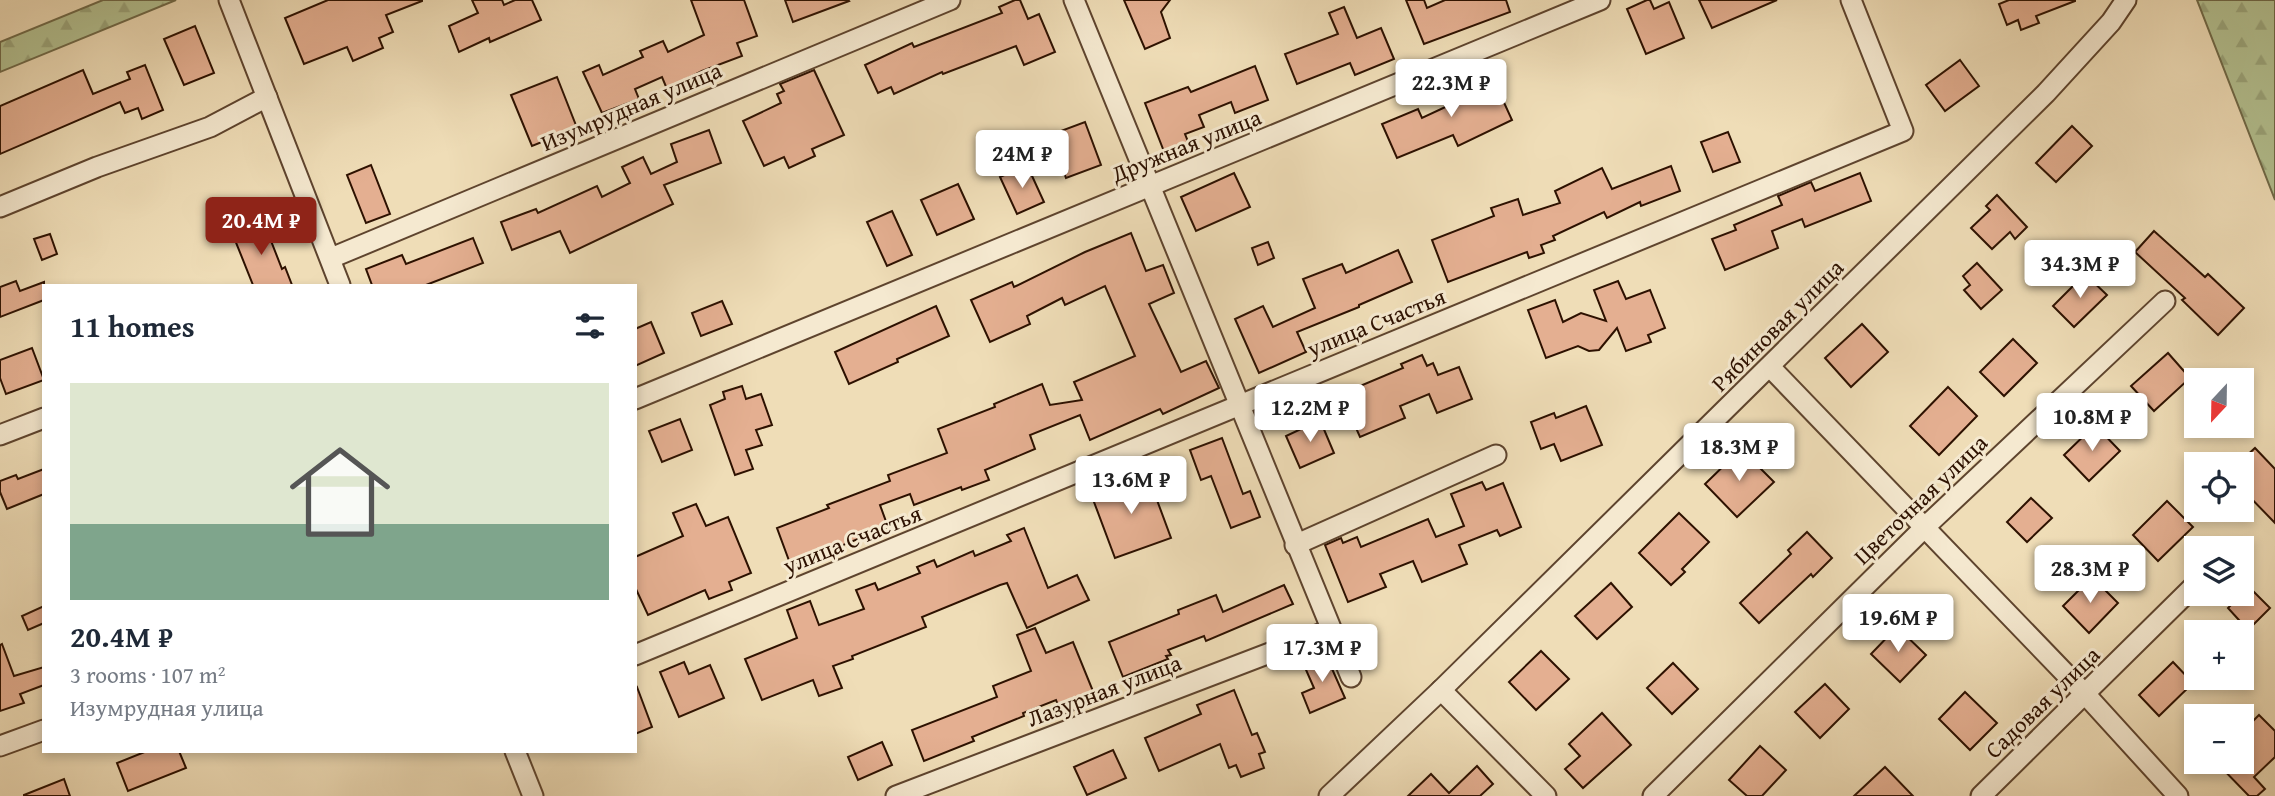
<!DOCTYPE html>
<meta charset="utf-8">
<style>
:root{--surface:#fff;--page:#f6f6f7;--text:#1f2937;--muted:#747a83;--accent:#8f2418}
body{margin:0;font-family:"Gentium Book Plus",serif;background:var(--page);color:var(--text);height:100vh;display:flex;flex-direction:column;font-size:26px;white-space:nowrap}
*{box-sizing:border-box;margin:0}
p{font-size:23px;color:var(--muted)}
.icon{flex:none;width:38px;height:38px;fill:none;stroke:currentColor;stroke-width:2;stroke-linecap:round;stroke-linejoin:round}
.map{position:relative;flex:1;overflow:hidden}
.drawer{position:absolute;left:42px;top:284px;width:595px;height:469px;display:flex;flex-direction:column;background:var(--surface);border-radius:0px;box-shadow:0 4px 10px #0003}
.drawer>*{flex:none}
.needle{width:46px;rotate:202deg}
.buttons{position:absolute;left:2184px;top:368px;display:grid;gap:14px}
.buttons a{display:grid;place-items:center;width:70px;height:70px;border-radius:0px;background:var(--surface);box-shadow:0 4px 10px #0003;font-size:35px}
.price{position:absolute;translate:-50% -60px;padding:0 16px;border-radius:7px;background:#fff;color:#222;font-size:23px;line-height:46px;filter:drop-shadow(0 2px 4px #0008)}
.price::after{content:'';position:absolute;left:50%;top:42px;width:21px;height:16px;margin-left:-10px;background:inherit;clip-path:polygon(0 0,100% 0,50% 100%)}
.price.current{background:var(--accent);color:#fff}
ul{padding:0;list-style:none}
li{display:grid;align-content:center;gap:14px;height:371px;padding:0 28px}
li span{display:grid;place-items:center;height:217px;border-radius:0px;color:#555}
li>.icon{margin-inline-start:auto}
span .icon{width:126px;height:126px;fill:#fffc;stroke-width:1}
li b{font-size:30px}
h2{display:flex;justify-content:space-between;align-items:center;height:84px;padding:0 28px;font-size:30px}
.map>svg:first-child{display:block}
.forest{fill:url(#forest-firs);stroke:#706a49;stroke-width:2}
.building{fill:#e4af91;stroke:#2d1100;stroke-width:2}
.lines{fill:none;stroke-linecap:round;stroke-linejoin:round}
.minor-casing{stroke:#5e442e;stroke-width:23}
.minor{stroke:#f5e9d0;stroke-width:19}
.labels{text-anchor:middle;dominant-baseline:central;stroke-width:6;stroke-linejoin:round;paint-order:stroke}
.street-label{font-size:23px;fill:#2d1100;stroke:#f5e9d0}
</style>
<div class="map">
<svg width="2275" height="796" viewBox="0 0 2275 796">
<defs>
<pattern id="forest-firs" width="22" height="20" patternUnits="userSpaceOnUse" patternTransform="scale(1.75)"><rect width="22" height="20" fill="#b4c292"/><path d="M5 1l3.5 6h-7zM16 11l3.5 6h-7z" fill="#9ba67c"/></pattern>
</defs>
<rect width="100%" height="100%" fill="#efddb7"/>
<filter id="stains"><feTurbulence type="fractalNoise" baseFrequency=".00286" numOctaves="4"/><feColorMatrix values="0 0 0 0 .2 0 0 0 0 .09 0 0 0 0 .02 0 0 0 .5 -.17"/></filter>
<radialGradient id="worn" r=".72"><stop offset=".6" stop-color="#630" stop-opacity="0"/><stop offset="1" stop-color="#630" stop-opacity=".3"/></radialGradient>
<!-- forest -->
<g class="forest">
<polygon points="103,0 176,0 0,72 0,42"/>
<polygon points="2197,0 2275,0 2275,200"/>
</g>
<!-- building -->
<g class="building">
<polygon points="328,0 422,0 422,1 386,15 393,32 379,38 383,48 353,61 347,47 304,64 285,18"/>
<polygon points="472,0 502,0 504,5 515,0 532,0 541,20 490,42 489,38 459,52 449,26 478,13"/>
<polygon points="691,0 744,0 757,36 737,43 742,56 702,71 667,89 662,77 635,89 639,99 602,113 583,72 599,65 603,75 643,57 640,51 663,41 668,52 704,35"/>
<polygon points="785,0 848,0 849,1 793,22"/>
<polygon points="1015,0 1020,0 1028,19 1039,14 1055,52 1024,65 1016,46 943,74 942,72 894,94 891,87 878,93 865,65 912,43 914,47 1002,13 999,7"/>
<polygon points="1124,0 1170,0 1161,12 1170,38 1145,49"/>
<polygon points="1406,0 1424,0 1427,8 1445,0 1506,0 1510,12 1424,44"/>
<polygon points="1647,0 1650,0 1654,9 1669,2 1684,38 1646,54 1627,9"/>
<polygon points="1699,0 1777,0 1712,28"/>
<polygon points="2009,0 2075,0 2075,1 2036,16 2039,23 2021,30 2018,20 2007,25 1999,4"/>
<polygon points="1344,7 1357,38 1381,28 1394,59 1355,75 1350,63 1297,84 1285,54 1338,34 1329,13"/>
<polygon points="195,26 214,73 184,85 164,39"/>
<polygon points="1960,60 1979,86 1945,111 1926,85"/>
<polygon points="145,65 163,110 142,119 138,108 125,113 120,102 0,154 0,106 83,70 93,94 130,79 127,72"/>
<polygon points="1255,66 1268,100 1235,113 1231,102 1199,115 1204,127 1185,134 1189,144 1165,154 1145,103 1188,87 1191,92"/>
<polygon points="814,70 844,135 812,149 815,156 789,168 784,157 764,166 743,121 781,103 777,94 784,91 780,84"/>
<polygon points="1479,74 1486,89 1496,85 1512,120 1458,146 1453,135 1397,158 1382,124 1418,109 1422,118 1454,103 1447,90"/>
<polygon points="557,77 577,128 532,146 511,95"/>
<polygon points="1085,122 1101,165 1066,178 1050,135"/>
<polygon points="2072,126 2092,146 2056,182 2036,163"/>
<polygon points="709,130 721,163 664,185 673,204 570,253 560,231 512,250 501,222 536,209 538,213 597,186 602,197 630,183 622,167 643,157 651,174 677,162 671,144"/>
<polygon points="1728,132 1740,162 1713,172 1701,142"/>
<polygon points="371,165 390,214 366,223 347,175"/>
<polygon points="1027,165 1044,202 1017,214 1000,177"/>
<polygon points="1671,166 1680,191 1641,206 1640,202 1607,218 1604,212 1553,236 1555,240 1541,245 1544,253 1529,258 1527,252 1448,282 1432,240 1494,216 1491,208 1518,199 1523,215 1560,203 1555,191 1602,168 1612,189"/>
<polygon points="1234,173 1250,207 1196,231 1181,197"/>
<polygon points="1860,173 1871,201 1805,227 1802,219 1772,231 1778,248 1725,270 1712,239 1736,230 1734,225 1782,205 1778,196 1811,182 1815,191"/>
<polygon points="958,184 974,219 937,235 921,200"/>
<polygon points="1997,195 2027,227 2015,239 2010,232 1992,249 1971,228 1990,210 1986,206"/>
<polygon points="892,211 912,255 887,266 867,222"/>
<polygon points="264,223 282,269 285,267 292,285 253,285 233,235"/>
<polygon points="2154,231 2205,277 2208,274 2244,308 2218,335 2182,300 2185,298 2135,252"/>
<polygon points="1131,233 1146,271 1163,265 1174,293 1149,304 1181,372 1206,361 1219,388 1163,414 1160,409 1090,440 1080,415 1030,435 1035,449 985,470 989,480 962,490 961,487 914,505 910,494 880,505 888,527 791,566 777,528 829,508 827,505 890,481 888,475 947,453 938,429 995,407 994,404 1042,384 1050,405 1082,400 1074,382 1135,356 1105,286 1065,305 1062,298 1027,316 1030,324 990,342 971,300 1012,282 1014,287 1085,252"/>
<polygon points="50,234 57,254 42,260 34,239"/>
<polygon points="473,238 483,263 426,285 372,285 366,269 402,255 406,264"/>
<polygon points="1268,242 1274,258 1258,265 1252,248"/>
<polygon points="1398,250 1412,282 1359,305 1359,307 1297,332 1306,352 1259,373 1235,319 1263,306 1273,327 1315,308 1303,279 1342,264 1346,273"/>
<polygon points="1977,263 2002,290 1981,309 1964,290 1970,285 1963,276"/>
<polygon points="2085,274 2107,295 2074,327 2053,306"/>
<polygon points="16,281 20,291 44,282 44,300 0,317 0,287"/>
<polygon points="1618,281 1626,299 1650,290 1665,328 1648,335 1651,342 1626,351 1617,328 1599,350 1589,351 1578,346 1546,358 1528,310 1555,300 1563,322 1581,313 1606,321 1594,290"/>
<polygon points="722,301 732,324 701,336 692,313"/>
<polygon points="936,306 949,336 897,359 898,362 849,384 835,352"/>
<polygon points="651,322 664,353 635,366 635,329"/>
<polygon points="1862,324 1888,352 1851,387 1825,358"/>
<polygon points="2013,339 2037,363 2004,396 1980,372"/>
<polygon points="32,348 44,380 6,394 0,378 0,360"/>
<polygon points="2168,353 2190,378 2154,411 2131,386"/>
<polygon points="1422,355 1427,366 1433,363 1438,375 1459,367 1472,399 1437,413 1429,394 1400,406 1405,418 1360,437 1341,394 1403,368 1401,364"/>
<polygon points="742,386 746,399 761,394 772,425 756,430 762,445 746,450 753,469 735,475 710,405 725,399 723,392"/>
<polygon points="1948,387 1977,416 1939,455 1910,426"/>
<polygon points="1586,406 1602,445 1561,461 1554,444 1541,449 1531,422 1554,413 1556,418"/>
<polygon points="680,419 692,450 662,462 649,431"/>
<polygon points="1320,420 1334,453 1300,468 1286,436"/>
<polygon points="2095,425 2120,451 2089,481 2064,455"/>
<polygon points="1222,438 1243,494 1250,491 1260,517 1231,528 1211,476 1201,480 1190,450"/>
<polygon points="2255,448 2275,469 2275,523 2242,489 2242,460"/>
<polygon points="1741,449 1774,482 1737,517 1705,484"/>
<polygon points="44,469 44,494 7,509 0,492 0,481 16,475 18,479"/>
<polygon points="1147,473 1171,538 1115,558 1091,494"/>
<polygon points="1482,482 1486,490 1503,483 1521,527 1500,536 1497,530 1459,545 1467,564 1422,582 1413,561 1380,574 1386,587 1348,602 1325,545 1341,538 1343,543 1357,537 1361,547 1428,519 1436,537 1464,526 1451,494"/>
<polygon points="2031,498 2052,518 2027,542 2007,522"/>
<polygon points="2167,501 2193,527 2158,561 2133,535"/>
<polygon points="696,504 706,526 728,517 751,573 729,582 732,590 709,599 705,590 648,615 635,587 635,557 683,536 673,513"/>
<polygon points="1679,513 1709,542 1682,569 1685,572 1671,585 1639,553"/>
<polygon points="1024,528 1048,588 1077,575 1089,600 1027,628 1007,583 1000,585 922,617 926,627 852,656 853,659 833,666 842,688 819,696 813,680 762,700 745,659 797,638 787,610 810,601 819,625 864,609 856,590 875,583 878,590 920,573 917,567 934,560 937,567 973,551 975,556 1011,541 1007,535"/>
<polygon points="1807,532 1832,558 1813,577 1811,574 1759,623 1740,603 1791,554 1788,550"/>
<polygon points="2092,577 2118,603 2089,633 2063,606"/>
<polygon points="1611,583 1632,607 1597,639 1575,616"/>
<polygon points="1284,585 1293,604 1206,641 1204,636 1168,650 1171,655 1166,656 1168,659 1123,677 1109,642 1179,614 1178,610 1216,595 1223,612"/>
<polygon points="2249,587 2270,608 2248,630 2228,608"/>
<polygon points="44,606 44,623 28,630 22,616"/>
<polygon points="1897,627 1926,655 1900,682 1871,654"/>
<polygon points="1035,628 1046,653 1073,642 1097,701 1062,715 1056,700 1023,713 1024,716 972,737 974,741 924,761 912,730 997,697 993,686 1031,671 1017,635"/>
<polygon points="2,644 14,676 44,667 44,685 20,694 24,703 0,711 0,645"/>
<polygon points="1541,651 1569,679 1536,710 1509,682"/>
<polygon points="1325,653 1345,698 1310,713 1302,693 1314,688 1303,663"/>
<polygon points="684,662 689,674 710,665 724,698 679,717 660,672"/>
<polygon points="2173,662 2193,683 2159,716 2139,695"/>
<polygon points="1673,663 1698,689 1672,714 1647,688"/>
<polygon points="1825,684 1849,709 1820,738 1795,712"/>
<polygon points="637,687 652,727 635,734 635,688"/>
<polygon points="1234,690 1252,735 1257,733 1265,752 1259,754 1264,768 1241,777 1236,765 1229,768 1220,744 1159,771 1145,738 1201,714 1197,705"/>
<polygon points="1965,692 1997,723 1970,750 1939,719"/>
<polygon points="1602,713 1631,745 1583,788 1565,769 1580,756 1569,744"/>
<polygon points="2259,715 2275,731 2275,757 2254,777 2265,789 2257,796 2249,796 2215,761 2242,761 2242,732"/>
<polygon points="882,742 892,765 858,780 848,757"/>
<polygon points="1760,746 1786,770 1762,796 1747,796 1729,780"/>
<polygon points="1113,750 1126,778 1087,795 1074,767"/>
<polygon points="147,751 179,751 186,768 128,791 117,763"/>
<polygon points="1477,766 1493,784 1480,796 1408,796 1431,774 1449,793"/>
<polygon points="1885,767 1913,796 1854,796"/>
<polygon points="64,779 70,796 24,796 24,795"/>
</g>
<g class="lines">
<defs>
<g id="minor">
<polyline points="229,0 340,285"/>
<polyline points="1074,0 1351,677"/>
<polyline points="0,207 97,167 210,127 267,97"/>
<polyline points="331,258 950,0"/>
<polyline points="1770,367 2086,695 2178,796"/>
<polyline points="635,399 1600,0"/>
<polyline points="0,435 44,418"/>
<polyline points="1295,545 1496,455"/>
<polyline points="635,655 1903,131 1851,0"/>
<polyline points="1441,690 1546,796"/>
<polyline points="0,746 44,730"/>
<polyline points="515,751 533,796"/>
<polyline points="896,796 1330,630"/>
<polyline points="1329,796 1441,690 2046,93 2111,22 2126,0"/>
<polyline points="1653,796 1925,527 2165,301"/>
<polyline points="1981,796 2196,584"/>
</g>
</defs>
<!-- minor casing -->
<use href="#minor" class="minor-casing"/>
<!-- minor -->
<use href="#minor" class="minor"/>
</g>
<g class="labels">
<!-- street labels -->
<g class="street-label">
<text transform="translate(631 106) rotate(-23)">Изумрудная улица</text>
<text transform="translate(1186 145) rotate(-22)">Дружная улица</text>
<text transform="translate(1376 322) rotate(-22)">улица Счастья</text>
<text transform="translate(1777 325) rotate(-45)">Рябиновая улица</text>
<text transform="translate(1920 499) rotate(-44)">Цветочная улица</text>
<text transform="translate(852 539) rotate(-22)">улица Счастья</text>
<text transform="translate(1104 690) rotate(-21)">Лазурная улица</text>
<text transform="translate(2042 702) rotate(-44)">Садовая улица</text>
</g>
</g>
<rect width="100%" height="100%" filter="url(#stains)"/>
<rect width="100%" height="100%" fill="url(#worn)"/>
</svg>
<div class="buttons">
<a><svg class="needle" viewBox="-14 -14 28 28"><path d="M0-13l5 13h-10z" fill="#e53935"/><path d="M0 13l5-13h-10z" fill="#747a83"/></svg></a>
<a><svg class="icon" aria-label="locate" viewBox="0 0 24 24"><circle cx="12" cy="12" r="6"/><path d="M12 2v4M12 18v4M2 12h4M18 12h4"/></svg></a>
<a><svg class="icon" aria-label="layers" viewBox="0 0 24 24"><path d="M12 4l9 5-9 5-9-5zM3 14l9 5 9-5"/></svg></a>
<a>+</a>
<a>−</a>
</div>
<b class="price" style="left:1451px;top:119px">22.3M ₽</b>
<b class="price" style="left:1022px;top:190px">24M ₽</b>
<b class="price current" style="left:261px;top:257px">20.4M ₽</b>
<b class="price" style="left:2080px;top:300px">34.3M ₽</b>
<b class="price" style="left:1310px;top:444px">12.2M ₽</b>
<b class="price" style="left:2092px;top:453px">10.8M ₽</b>
<b class="price" style="left:1739px;top:483px">18.3M ₽</b>
<b class="price" style="left:1131px;top:516px">13.6M ₽</b>
<b class="price" style="left:2090px;top:605px">28.3M ₽</b>
<b class="price" style="left:1898px;top:654px">19.6M ₽</b>
<b class="price" style="left:1322px;top:684px">17.3M ₽</b>
<section class="drawer">
<h2>11 homes<svg class="icon" aria-label="filters" viewBox="0 0 24 24"><path d="M4 7h16M4 17h16"/><circle cx="9" cy="7" r="2"/><circle cx="15" cy="17" r="2"/></svg></h2>
<ul>
<li><span style="background:linear-gradient(#dfe7d0 65%,#7fa58c 0)"><svg class="icon" aria-label="home" viewBox="0 0 24 24"><path d="M3 11l9-7 9 7M6 9v11h12V9"/></svg></span><div><b>20.4M ₽</b><p>3 rooms · 107 m²</p><p>Изумрудная улица</p></div></li>
</ul>
</section>
</div>
